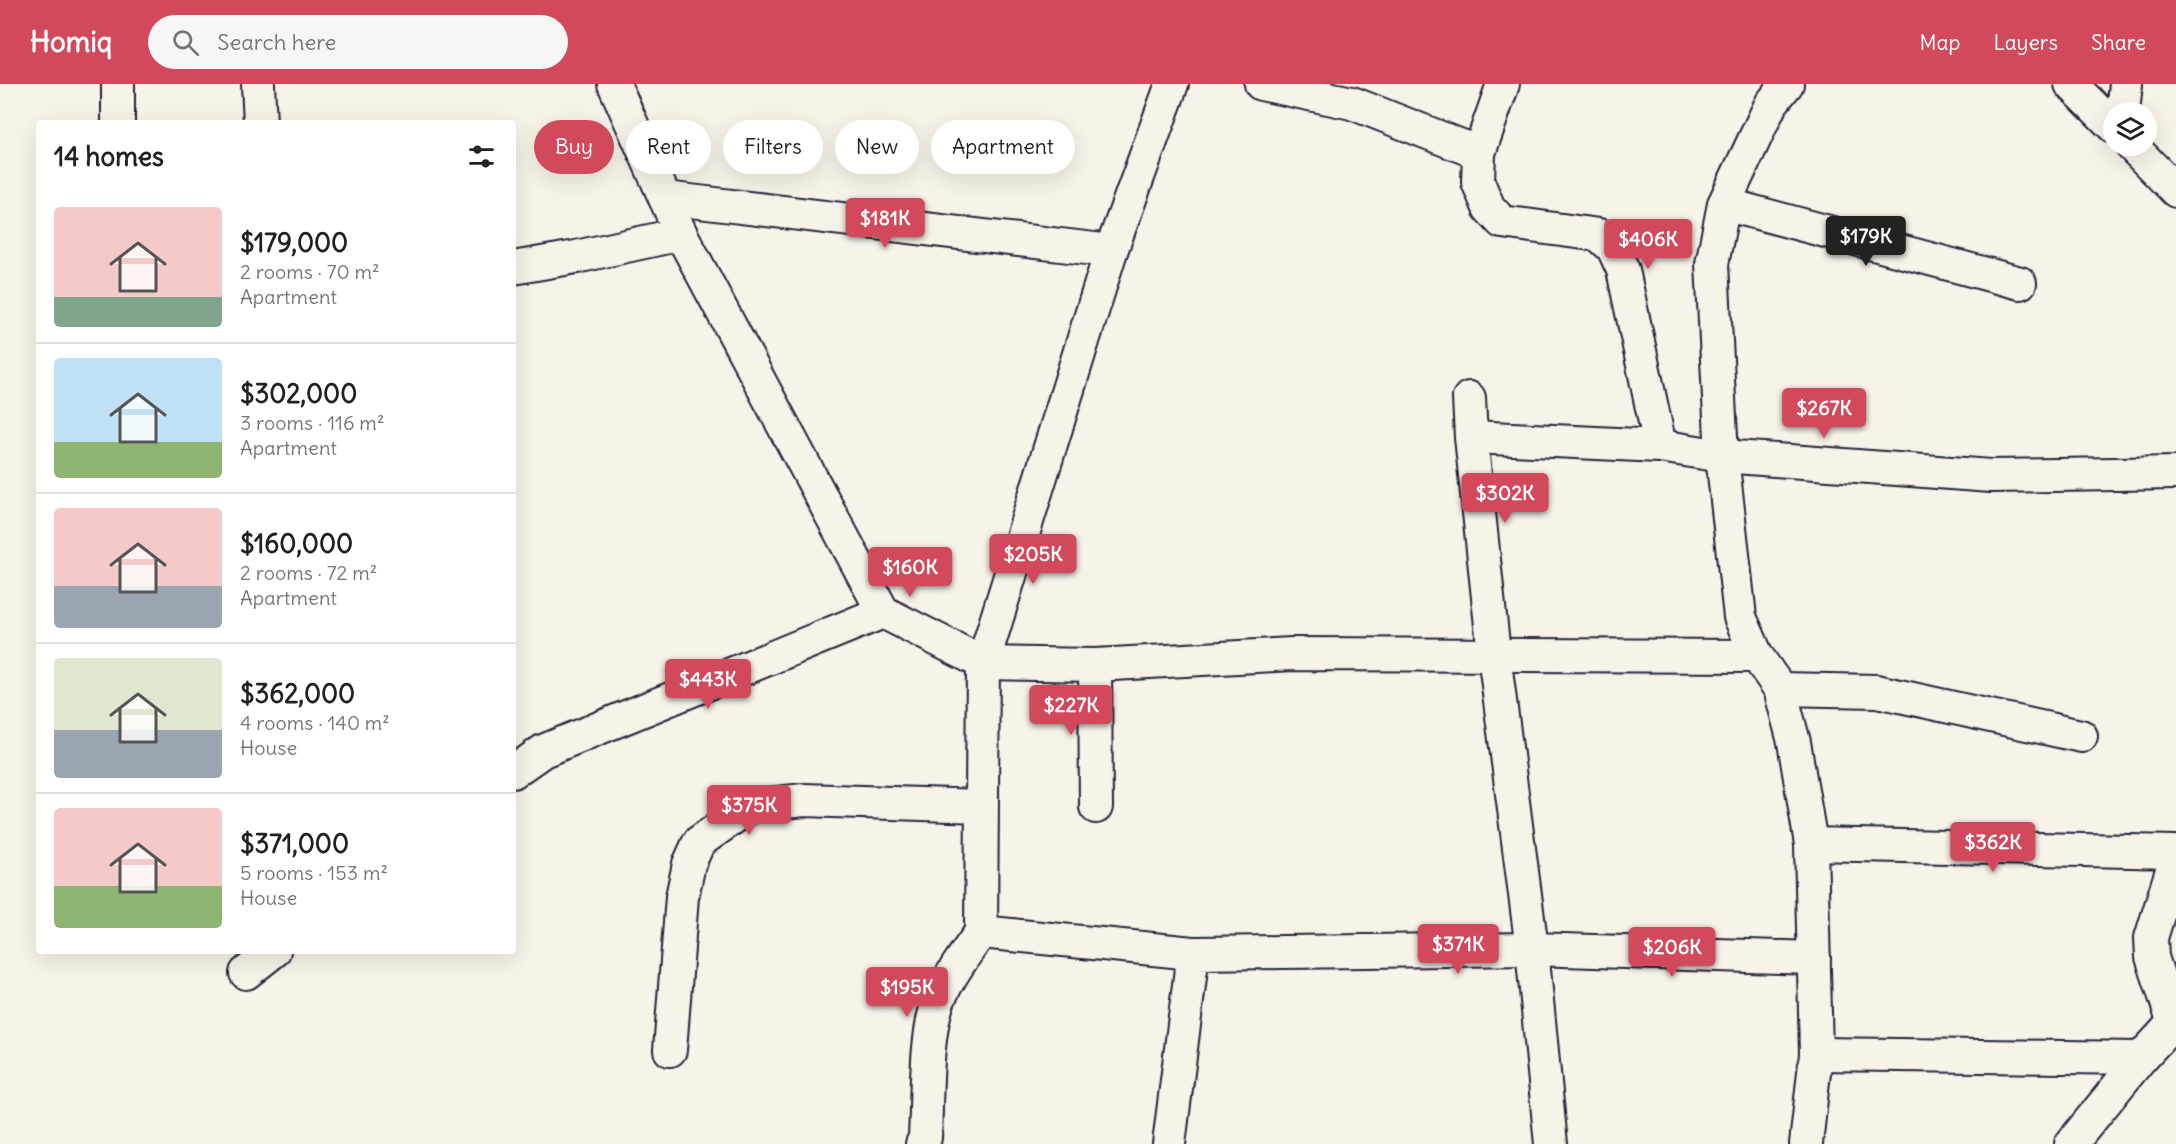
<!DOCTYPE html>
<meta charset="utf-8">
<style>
:root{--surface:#fff;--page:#f6f6f6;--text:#202124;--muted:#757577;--line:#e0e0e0;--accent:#d1495b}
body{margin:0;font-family:Delius,sans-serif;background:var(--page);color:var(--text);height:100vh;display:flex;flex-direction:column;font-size:22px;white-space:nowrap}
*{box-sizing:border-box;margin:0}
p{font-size:20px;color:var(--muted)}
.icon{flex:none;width:33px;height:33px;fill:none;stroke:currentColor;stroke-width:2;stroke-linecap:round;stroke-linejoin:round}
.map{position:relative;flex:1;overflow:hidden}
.details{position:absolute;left:36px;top:36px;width:480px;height:834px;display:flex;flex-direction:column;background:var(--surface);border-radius:6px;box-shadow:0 6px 24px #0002}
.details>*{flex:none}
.guide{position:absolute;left:534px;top:36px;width:570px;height:54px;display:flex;gap:12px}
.controls{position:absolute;left:2103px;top:18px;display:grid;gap:12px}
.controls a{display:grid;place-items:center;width:54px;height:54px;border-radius:50%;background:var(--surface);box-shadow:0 6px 24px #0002;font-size:30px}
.price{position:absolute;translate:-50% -51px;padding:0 14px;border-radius:6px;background:var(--accent);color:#fff;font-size:20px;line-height:39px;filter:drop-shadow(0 2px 3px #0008)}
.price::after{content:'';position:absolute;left:50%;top:36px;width:18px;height:14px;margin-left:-9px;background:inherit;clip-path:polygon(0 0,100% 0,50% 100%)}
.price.selected{background:#222;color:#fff}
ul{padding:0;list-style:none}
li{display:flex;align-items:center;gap:18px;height:150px;padding:0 18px}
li+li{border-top:2px solid var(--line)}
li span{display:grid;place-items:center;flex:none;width:168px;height:120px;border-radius:6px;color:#555}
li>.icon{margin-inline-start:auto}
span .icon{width:72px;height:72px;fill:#fffc;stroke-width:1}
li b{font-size:26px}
h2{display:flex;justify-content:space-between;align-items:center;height:72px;padding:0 18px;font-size:26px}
.chip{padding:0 21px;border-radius:27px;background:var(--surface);box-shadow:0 6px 24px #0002;font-size:21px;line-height:54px}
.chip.selected{background:var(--accent);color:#fff}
header{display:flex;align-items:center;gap:36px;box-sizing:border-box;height:84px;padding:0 30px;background:var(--accent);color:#fff}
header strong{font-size:28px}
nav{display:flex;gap:33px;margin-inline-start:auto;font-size:21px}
.search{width:420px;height:54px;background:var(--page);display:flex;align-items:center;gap:15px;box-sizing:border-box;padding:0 21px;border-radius:33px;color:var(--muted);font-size:22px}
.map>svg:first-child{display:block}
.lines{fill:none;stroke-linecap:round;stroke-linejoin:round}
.street-casing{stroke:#22223b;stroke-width:36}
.street{stroke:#f7f3e8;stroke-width:32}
</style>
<header>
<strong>Homiq</strong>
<div class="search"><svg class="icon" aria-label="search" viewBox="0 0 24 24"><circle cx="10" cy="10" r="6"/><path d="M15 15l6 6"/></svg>Search here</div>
<nav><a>Map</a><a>Layers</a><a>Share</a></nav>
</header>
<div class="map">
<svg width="2176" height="1060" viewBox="0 0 2176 1060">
<rect width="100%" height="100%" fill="#f7f3e8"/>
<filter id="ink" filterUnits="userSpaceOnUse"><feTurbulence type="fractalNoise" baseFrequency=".0167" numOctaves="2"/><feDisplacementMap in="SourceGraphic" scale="12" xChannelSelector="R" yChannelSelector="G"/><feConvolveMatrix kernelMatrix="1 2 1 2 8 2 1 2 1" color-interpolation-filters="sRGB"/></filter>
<g filter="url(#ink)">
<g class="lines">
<defs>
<g id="street">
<polyline points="118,0 118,39"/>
<polyline points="258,0 260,39"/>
<polyline points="614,0 681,150 883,528 983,579 1095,581 1292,570 1757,572"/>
<polyline points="1172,0 1111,167 983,579 981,848 1193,869"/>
<polyline points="1261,0 1352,19 1479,69"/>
<polyline points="1503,0 1479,69 1478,98 1489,124 1502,138 1599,151 1613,164 1623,186 1660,362"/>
<polyline points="1787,0 1771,20 1724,120 1712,180 1722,372 1740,533 1757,572 1780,605 1794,658 1811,760 1816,970 1806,1060"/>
<polyline points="2071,0 2114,43"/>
<polyline points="2123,28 2126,0"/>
<polyline points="2132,62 2176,107"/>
<polyline points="665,114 1111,167"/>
<polyline points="1724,120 2020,199"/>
<polyline points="513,184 576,173 681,150"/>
<polyline points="1471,353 1660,362 1722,372 1991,392 2176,389"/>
<polyline points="1095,581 1096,723"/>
<polyline points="1780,605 1877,607 2081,652"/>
<polyline points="513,688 543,667 883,528"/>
<polyline points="1811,760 2176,768"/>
<polyline points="246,889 274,867"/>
<polyline points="2173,937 2152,873 2151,854 2176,773"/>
<polyline points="670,966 682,813 689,780 699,758 750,722 804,716 981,722"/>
<polyline points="1816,970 2141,974"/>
<path d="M 922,1060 L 925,1054 C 927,1015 925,951 939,915 C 950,891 966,869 981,848"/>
<polyline points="1169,1060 1193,869 1532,865 1494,570 1471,353 1469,314"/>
<polyline points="1551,1060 1532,865 1814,874"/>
<polyline points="2071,1060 2141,974 2176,936"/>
</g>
</defs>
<!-- street casing -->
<use href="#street" class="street-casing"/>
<!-- street -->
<use href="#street" class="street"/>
</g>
</g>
</svg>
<div class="controls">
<a><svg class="icon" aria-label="layers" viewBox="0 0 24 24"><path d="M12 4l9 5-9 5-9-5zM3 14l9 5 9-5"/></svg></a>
</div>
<b class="price" style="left:885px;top:165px">$181K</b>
<b class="price selected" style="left:1866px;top:183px">$179K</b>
<b class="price" style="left:1648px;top:186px">$406K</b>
<b class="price" style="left:1824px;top:355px">$267K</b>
<b class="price" style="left:1505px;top:440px">$302K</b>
<b class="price" style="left:1033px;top:501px">$205K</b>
<b class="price" style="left:910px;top:514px">$160K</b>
<b class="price" style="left:708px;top:626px">$443K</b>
<b class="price" style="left:1071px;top:652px">$227K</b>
<b class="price" style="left:749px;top:752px">$375K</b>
<b class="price" style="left:1993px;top:789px">$362K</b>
<b class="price" style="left:1458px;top:891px">$371K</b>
<b class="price" style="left:1672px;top:894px">$206K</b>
<b class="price" style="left:907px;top:934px">$195K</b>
<div class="guide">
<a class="chip selected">Buy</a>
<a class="chip">Rent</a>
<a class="chip">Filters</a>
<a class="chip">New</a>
<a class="chip">Apartment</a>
</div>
<section class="details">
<h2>14 homes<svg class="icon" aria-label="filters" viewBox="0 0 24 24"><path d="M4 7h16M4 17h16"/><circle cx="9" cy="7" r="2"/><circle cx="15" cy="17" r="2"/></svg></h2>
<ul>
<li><span style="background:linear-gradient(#f6c9c9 75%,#7fa58c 0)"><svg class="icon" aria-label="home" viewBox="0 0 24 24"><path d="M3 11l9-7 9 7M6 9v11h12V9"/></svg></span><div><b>$179,000</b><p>2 rooms · 70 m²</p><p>Apartment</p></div></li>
<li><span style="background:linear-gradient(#bfe0f5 70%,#8fb573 0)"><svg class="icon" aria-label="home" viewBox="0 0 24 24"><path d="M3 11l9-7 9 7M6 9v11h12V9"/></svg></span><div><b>$302,000</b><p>3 rooms · 116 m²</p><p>Apartment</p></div></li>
<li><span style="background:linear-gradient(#f6c9c9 65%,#9aa5b1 0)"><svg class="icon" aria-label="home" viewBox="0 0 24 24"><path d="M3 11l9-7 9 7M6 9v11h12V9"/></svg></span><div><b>$160,000</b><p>2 rooms · 72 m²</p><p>Apartment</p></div></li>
<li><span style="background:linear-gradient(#dfe7d0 60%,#9aa5b1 0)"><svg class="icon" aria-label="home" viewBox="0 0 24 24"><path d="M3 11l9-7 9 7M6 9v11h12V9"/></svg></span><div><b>$362,000</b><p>4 rooms · 140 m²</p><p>House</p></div></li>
<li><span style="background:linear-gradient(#f6c9c9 65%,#8fb573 0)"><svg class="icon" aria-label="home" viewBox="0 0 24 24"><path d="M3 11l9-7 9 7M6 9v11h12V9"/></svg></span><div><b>$371,000</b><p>5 rooms · 153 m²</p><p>House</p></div></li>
</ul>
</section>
</div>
